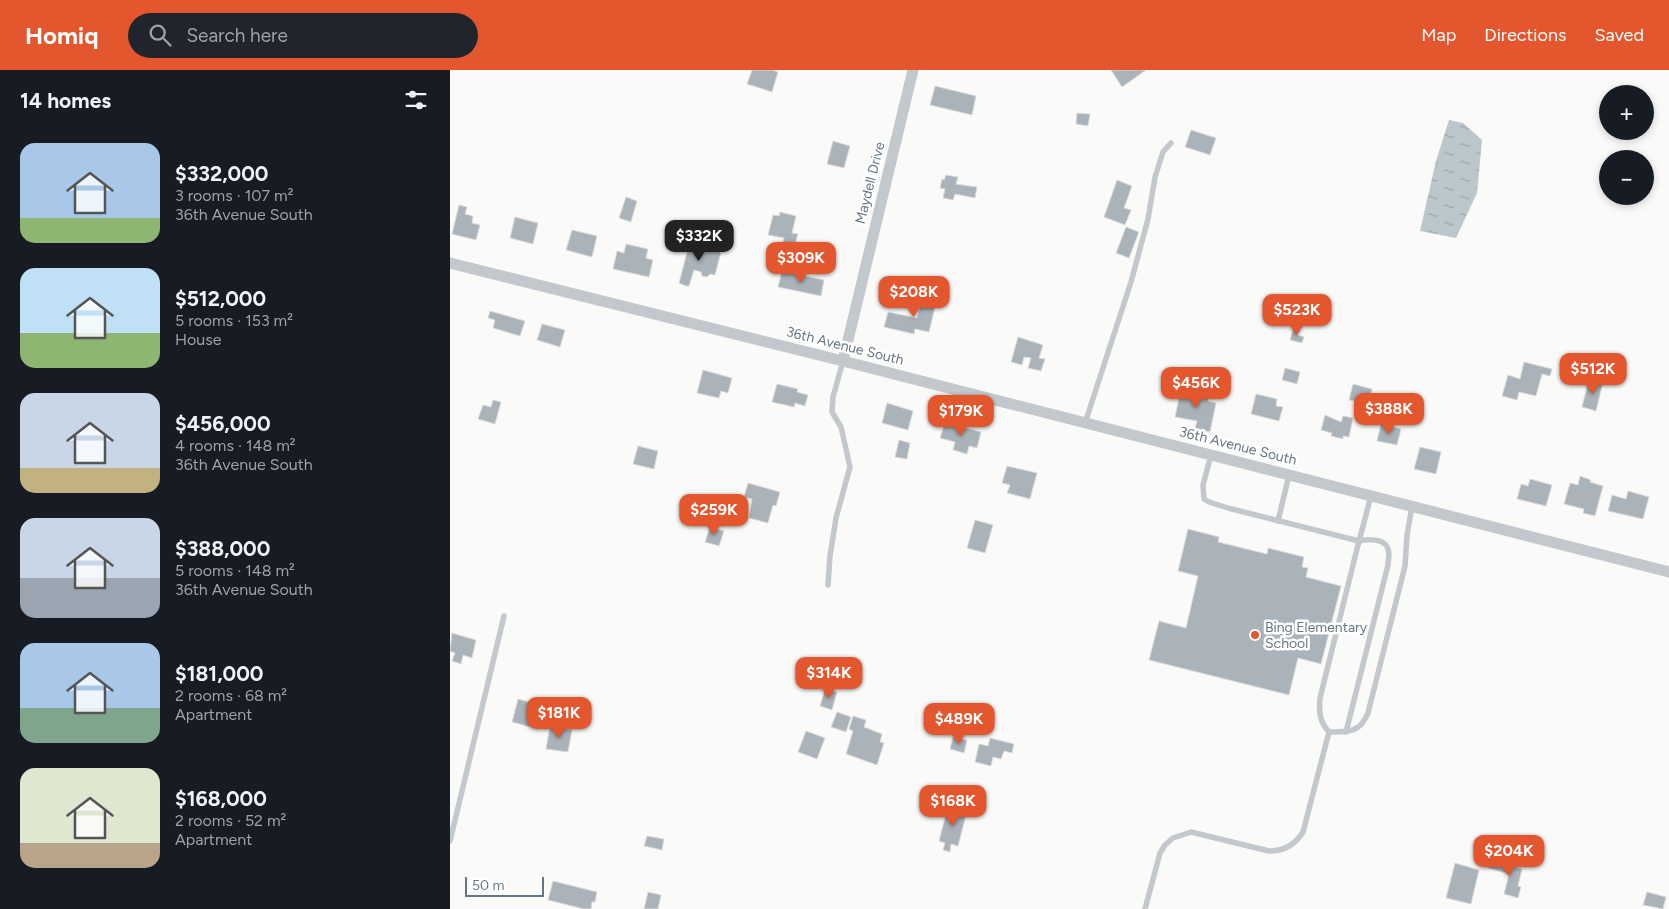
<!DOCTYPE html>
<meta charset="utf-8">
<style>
:root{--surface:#171b24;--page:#20242c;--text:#f1f3f6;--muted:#9ea1a6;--accent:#e4572e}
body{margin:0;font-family:Figtree,sans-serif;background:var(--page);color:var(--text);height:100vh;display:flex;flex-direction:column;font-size:19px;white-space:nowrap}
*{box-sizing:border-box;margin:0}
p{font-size:16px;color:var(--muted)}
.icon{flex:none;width:28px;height:28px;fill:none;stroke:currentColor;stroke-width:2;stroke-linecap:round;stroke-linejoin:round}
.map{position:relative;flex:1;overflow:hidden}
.drawer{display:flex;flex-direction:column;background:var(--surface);width:450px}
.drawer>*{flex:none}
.controls{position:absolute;left:1149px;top:15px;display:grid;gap:10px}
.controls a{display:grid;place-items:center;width:55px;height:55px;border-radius:50%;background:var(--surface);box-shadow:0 2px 8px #0003;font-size:25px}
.scale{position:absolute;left:15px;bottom:12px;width:79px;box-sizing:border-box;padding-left:5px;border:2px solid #657683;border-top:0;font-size:14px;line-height:18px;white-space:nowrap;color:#657683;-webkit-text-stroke:4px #fff;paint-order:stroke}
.price{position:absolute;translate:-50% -42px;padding:0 11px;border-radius:10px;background:var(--accent);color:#fff;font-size:16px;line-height:32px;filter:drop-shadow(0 1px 2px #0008)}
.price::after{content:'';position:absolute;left:50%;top:30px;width:15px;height:11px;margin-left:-8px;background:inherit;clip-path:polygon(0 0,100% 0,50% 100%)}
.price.current{background:#222;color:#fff}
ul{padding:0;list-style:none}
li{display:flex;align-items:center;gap:15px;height:125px;padding:0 20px}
li span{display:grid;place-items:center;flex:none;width:140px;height:100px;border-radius:15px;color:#555}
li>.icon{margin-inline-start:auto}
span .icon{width:60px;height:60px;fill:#fffc;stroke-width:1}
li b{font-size:21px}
h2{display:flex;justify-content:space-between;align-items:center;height:60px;padding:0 20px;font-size:21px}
header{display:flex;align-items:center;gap:30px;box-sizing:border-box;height:70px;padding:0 25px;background:var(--accent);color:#fff}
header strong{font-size:24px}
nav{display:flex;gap:28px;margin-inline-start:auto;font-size:18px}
.search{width:350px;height:45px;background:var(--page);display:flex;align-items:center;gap:12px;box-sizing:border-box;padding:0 18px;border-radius:28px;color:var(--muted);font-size:19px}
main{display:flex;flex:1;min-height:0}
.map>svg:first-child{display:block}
.water{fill:url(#water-ripples)}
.building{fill:#aab3b9;stroke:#dcdcda}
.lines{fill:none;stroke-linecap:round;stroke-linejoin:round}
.lane{stroke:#c3c8cc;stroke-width:5.5}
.street{stroke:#c3c8cc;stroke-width:11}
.poi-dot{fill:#e4572e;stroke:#fff;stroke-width:2}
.labels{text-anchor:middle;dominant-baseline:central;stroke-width:5;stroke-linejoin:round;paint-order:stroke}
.street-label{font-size:14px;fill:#657683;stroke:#fff}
.poi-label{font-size:14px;fill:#657683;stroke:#fff;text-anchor:start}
</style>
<header>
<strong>Homiq</strong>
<div class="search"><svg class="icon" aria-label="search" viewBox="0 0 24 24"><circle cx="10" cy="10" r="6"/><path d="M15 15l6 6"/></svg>Search here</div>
<nav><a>Map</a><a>Directions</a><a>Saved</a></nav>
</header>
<main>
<section class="drawer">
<h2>14 homes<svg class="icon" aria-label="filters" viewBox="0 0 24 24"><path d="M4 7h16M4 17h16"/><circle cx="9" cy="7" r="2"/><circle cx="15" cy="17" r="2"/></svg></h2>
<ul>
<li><span style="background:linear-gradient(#a9c7e8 75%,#8fb573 0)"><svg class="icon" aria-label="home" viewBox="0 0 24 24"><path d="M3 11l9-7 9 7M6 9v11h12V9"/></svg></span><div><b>$332,000</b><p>3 rooms · 107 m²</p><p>36th Avenue South</p></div></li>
<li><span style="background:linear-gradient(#bfe0f5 65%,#8fb573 0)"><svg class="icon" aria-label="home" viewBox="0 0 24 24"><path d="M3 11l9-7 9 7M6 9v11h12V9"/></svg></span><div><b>$512,000</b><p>5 rooms · 153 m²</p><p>House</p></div></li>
<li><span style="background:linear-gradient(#c9d6e8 75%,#c2b280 0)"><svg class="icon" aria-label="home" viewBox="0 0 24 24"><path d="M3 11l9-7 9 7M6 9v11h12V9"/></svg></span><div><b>$456,000</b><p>4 rooms · 148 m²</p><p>36th Avenue South</p></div></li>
<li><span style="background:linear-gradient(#c9d6e8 60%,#9aa5b1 0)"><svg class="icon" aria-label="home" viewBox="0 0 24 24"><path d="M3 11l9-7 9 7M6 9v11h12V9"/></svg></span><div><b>$388,000</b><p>5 rooms · 148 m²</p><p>36th Avenue South</p></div></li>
<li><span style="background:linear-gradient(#a9c7e8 65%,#7fa58c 0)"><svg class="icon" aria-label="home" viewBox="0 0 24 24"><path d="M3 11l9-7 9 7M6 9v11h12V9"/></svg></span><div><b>$181,000</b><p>2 rooms · 68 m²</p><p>Apartment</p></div></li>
<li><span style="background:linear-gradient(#dfe7d0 75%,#b9a48a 0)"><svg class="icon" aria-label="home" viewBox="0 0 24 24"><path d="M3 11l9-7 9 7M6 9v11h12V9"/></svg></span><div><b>$168,000</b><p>2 rooms · 52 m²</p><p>Apartment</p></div></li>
</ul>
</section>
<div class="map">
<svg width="1219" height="839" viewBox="0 0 1219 839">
<defs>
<pattern id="water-ripples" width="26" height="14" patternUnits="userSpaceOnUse" patternTransform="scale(1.25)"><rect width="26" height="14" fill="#bbc7cb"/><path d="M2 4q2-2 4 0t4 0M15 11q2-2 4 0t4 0" fill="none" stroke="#9ca6aa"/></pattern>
</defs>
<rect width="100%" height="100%" fill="#fafaf8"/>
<!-- water -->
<polygon class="water" points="999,50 1013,53 1032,70 1027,123 1006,168 970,161 986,91"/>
<!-- building -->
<g class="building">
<polygon points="302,0 323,0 328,2 322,22 297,14"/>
<polygon points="661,0 696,0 672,17"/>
<polygon points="485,16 526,26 522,45 480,35"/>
<polygon points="627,43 640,44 638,56 626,54"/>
<polygon points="741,60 766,68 760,85 735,77"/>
<polygon points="383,71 400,76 394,98 377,94"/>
<polygon points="496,105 508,107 506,114 527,117 525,128 505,124 503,130 493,128 495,119 490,118 492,109 494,110"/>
<polygon points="667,110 682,116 674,138 681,140 675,155 654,147"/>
<polygon points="176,127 187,131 181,152 169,148"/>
<polygon points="9,135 17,137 15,144 23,146 22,153 30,155 26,170 2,164"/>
<polygon points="330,142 346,146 342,163 348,164 343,181 331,178 334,168 318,165 323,145 329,146"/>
<polygon points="65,147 88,153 83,174 60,168"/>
<polygon points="676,157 689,162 679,188 666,183"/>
<polygon points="122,160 147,166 142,187 116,180"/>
<polygon points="240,171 263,180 265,178 270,179 271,182 265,205 260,204 257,207 252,206 251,202 244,200 239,216 236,216 229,213"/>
<polygon points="176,174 198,179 196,188 203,190 199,207 163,199 167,181 174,183"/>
<polygon points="332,201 374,210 371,226 328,217"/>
<polygon points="473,225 487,229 479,262 465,259 464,264 434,257 438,242 467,248"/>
<polygon points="40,241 75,251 70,266 43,258 45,250 38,248"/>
<polygon points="92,254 115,260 110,277 87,270"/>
<polygon points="844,257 850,258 848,265 854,267 852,273 840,270"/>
<polygon points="568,267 593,275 589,288 595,289 591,301 578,298 581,288 574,287 572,295 561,292"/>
<polygon points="1074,292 1102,299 1100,306 1092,304 1086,326 1069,322 1067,330 1052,326 1058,305 1070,309"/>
<polygon points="835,298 850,302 847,314 832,310"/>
<polygon points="253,300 282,308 278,323 271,321 269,328 247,323"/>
<polygon points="1139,309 1153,312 1146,341 1132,337"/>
<polygon points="327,314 348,319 347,322 358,325 355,336 345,333 344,337 322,332"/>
<polygon points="903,314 922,319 918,334 899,330"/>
<polygon points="731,318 760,324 758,331 766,333 760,362 745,359 747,351 725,347"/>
<polygon points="806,324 827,329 826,336 833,337 829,351 801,344"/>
<polygon points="43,330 51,332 45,354 28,349 33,335 41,337"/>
<polygon points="437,333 463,341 458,360 432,353"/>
<polygon points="875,345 891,352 893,346 903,348 899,367 893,366 893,369 881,366 882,363 871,360"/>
<polygon points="495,352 531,362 527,378 519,376 517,384 503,380 505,372 490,368"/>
<polygon points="931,354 951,359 947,375 927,371"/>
<polygon points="449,370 460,373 457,389 445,387"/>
<polygon points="188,376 208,381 204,399 183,394"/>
<polygon points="970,377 991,382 986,404 964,399"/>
<polygon points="557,396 587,403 580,429 557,423 560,415 552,413"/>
<polygon points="1130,406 1141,410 1140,412 1153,416 1145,446 1133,443 1134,439 1114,434 1120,413 1128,415"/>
<polygon points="1080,409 1102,415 1096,436 1067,429 1071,414 1078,416"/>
<polygon points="298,413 330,422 326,436 323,435 318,453 299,448 302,429 294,427"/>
<polygon points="1178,421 1199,427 1193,449 1158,441 1162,425 1176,429"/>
<polygon points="525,450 543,455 535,483 517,478"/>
<polygon points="260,457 274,461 269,476 255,472"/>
<polygon points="738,459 769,467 768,472 817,484 818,478 854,487 852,497 858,498 856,507 891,516 871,594 848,588 839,625 699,590 709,551 736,558 748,506 728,501"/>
<polygon points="2,563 26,570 22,588 13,585 11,594 2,591 5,583 0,581"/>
<polygon points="375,619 387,622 382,640 370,636"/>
<polygon points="68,629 86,634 80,657 62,652"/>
<polygon points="387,642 401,647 396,662 381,657"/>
<polygon points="403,646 416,650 414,657 432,664 430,672 434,673 427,695 396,684 403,661 399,659"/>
<polygon points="100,656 122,660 118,682 96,679"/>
<polygon points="356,661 375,668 367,689 348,682"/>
<polygon points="503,667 517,670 514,683 500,679"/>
<polygon points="540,668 564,674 562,683 554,681 551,689 543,687 541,696 525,692 529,674 538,676"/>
<polygon points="524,718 534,721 531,734 521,732"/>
<polygon points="498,736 517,741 508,776 501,774 500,782 493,780 495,773 489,771"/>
<polygon points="197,766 214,769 212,780 194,776"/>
<polygon points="1040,790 1072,799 1068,816 1071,817 1068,828 1054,824 1059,804 1038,798"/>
<polygon points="1005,793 1029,800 1021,834 996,828"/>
<polygon points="103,811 147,822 145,832 142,832 141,839 134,839 98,830"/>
<polygon points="198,822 211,825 208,839 194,839"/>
<polygon points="1197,822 1216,827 1213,839 1193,835"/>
</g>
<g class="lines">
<!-- lane -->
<g class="lane">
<polyline points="635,353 681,212 698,149 705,107 713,82 721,73"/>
<polyline points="761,385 753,415 754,429 759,432 778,438 909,471 921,426"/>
<polyline points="828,451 839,405"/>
<polyline points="378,515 380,486 386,448 400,397 391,357 382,342 383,327 393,291"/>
<path d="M 879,662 C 898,662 910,663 918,643 L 955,496 L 957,465 L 962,436"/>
<polyline points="0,771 54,546"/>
<path d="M 695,839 L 710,783 L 715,775 L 723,768 L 741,762 L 819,781 C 834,781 845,775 853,762 L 879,662 C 869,651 869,642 870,628 L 909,471 C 917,469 935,468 938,479 C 940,483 938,490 938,495 L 896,662"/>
</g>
<!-- street -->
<g class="street">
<polyline points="0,193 393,291 1219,502"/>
<polyline points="393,291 463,0"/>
</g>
</g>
<!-- markers -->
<circle class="poi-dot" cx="805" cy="565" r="5"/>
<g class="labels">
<!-- street labels -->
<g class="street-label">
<text transform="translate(420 113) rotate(-76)">Maydell Drive</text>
<text transform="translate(395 276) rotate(14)">36th Avenue South</text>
<text transform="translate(788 376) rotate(14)">36th Avenue South</text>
</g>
<!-- poi labels -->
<g class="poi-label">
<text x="815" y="557">Bing Elementary<tspan x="815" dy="16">School</tspan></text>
</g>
</g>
</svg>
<div class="controls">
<a>+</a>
<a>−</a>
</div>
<div class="scale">50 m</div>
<b class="price current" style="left:249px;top:192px">$332K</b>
<b class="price" style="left:351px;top:214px">$309K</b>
<b class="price" style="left:464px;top:248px">$208K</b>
<b class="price" style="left:847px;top:266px">$523K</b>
<b class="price" style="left:1143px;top:325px">$512K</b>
<b class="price" style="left:746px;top:339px">$456K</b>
<b class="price" style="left:939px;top:365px">$388K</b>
<b class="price" style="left:511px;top:367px">$179K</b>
<b class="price" style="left:264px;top:466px">$259K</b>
<b class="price" style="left:379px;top:629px">$314K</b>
<b class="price" style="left:109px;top:669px">$181K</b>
<b class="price" style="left:509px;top:675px">$489K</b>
<b class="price" style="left:503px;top:757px">$168K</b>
<b class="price" style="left:1059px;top:807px">$204K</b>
</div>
</main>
